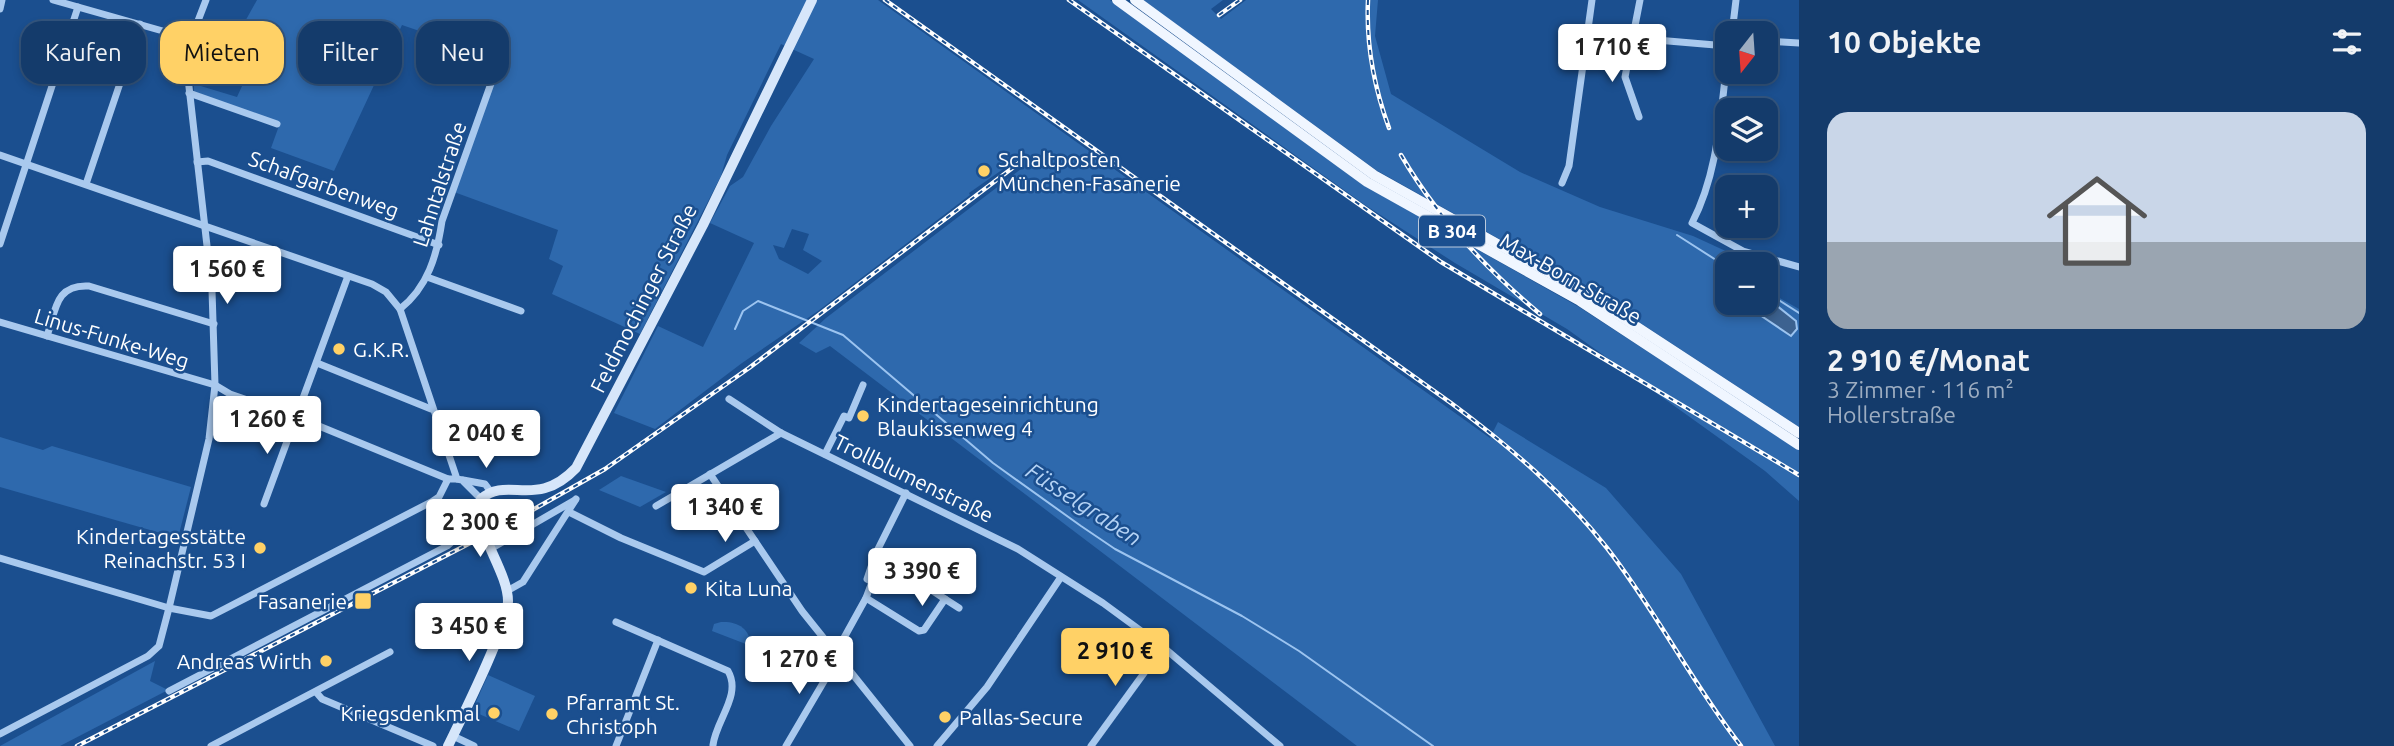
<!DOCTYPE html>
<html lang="de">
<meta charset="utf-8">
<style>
:root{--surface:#143b6b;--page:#1d4271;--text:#f1f3f6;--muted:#9dadc1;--line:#33557e;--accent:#ffd166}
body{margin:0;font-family:Ubuntu,sans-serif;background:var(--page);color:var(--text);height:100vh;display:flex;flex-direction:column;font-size:26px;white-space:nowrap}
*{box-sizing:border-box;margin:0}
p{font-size:23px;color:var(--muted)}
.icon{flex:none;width:38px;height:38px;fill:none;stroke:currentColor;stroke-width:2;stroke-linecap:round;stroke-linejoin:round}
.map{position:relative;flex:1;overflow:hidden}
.drawer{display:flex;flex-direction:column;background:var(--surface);width:595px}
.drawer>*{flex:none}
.top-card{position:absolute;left:21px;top:21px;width:665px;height:63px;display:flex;gap:14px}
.needle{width:46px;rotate:197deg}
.fabs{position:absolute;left:1715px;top:21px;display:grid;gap:14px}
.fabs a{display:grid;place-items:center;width:63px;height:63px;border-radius:14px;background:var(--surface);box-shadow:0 4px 10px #0003,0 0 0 2px var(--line);font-size:35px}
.price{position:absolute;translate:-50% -60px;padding:0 16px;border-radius:7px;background:#fff;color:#222;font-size:23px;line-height:46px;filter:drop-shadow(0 2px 4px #0008)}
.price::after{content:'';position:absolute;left:50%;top:42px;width:21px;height:16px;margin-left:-10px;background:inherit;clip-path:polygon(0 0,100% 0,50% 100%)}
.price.active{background:var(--accent);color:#111}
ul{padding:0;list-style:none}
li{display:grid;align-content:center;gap:14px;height:371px;padding:0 28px}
li span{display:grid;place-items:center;height:217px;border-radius:21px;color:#555}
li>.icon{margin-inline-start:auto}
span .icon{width:126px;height:126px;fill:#fffc;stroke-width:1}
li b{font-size:30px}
h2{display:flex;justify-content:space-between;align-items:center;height:84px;padding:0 28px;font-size:30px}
.pill{padding:0 24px;border-radius:21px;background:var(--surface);box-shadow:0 4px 10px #0003,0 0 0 2px var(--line);font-size:24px;line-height:63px}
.pill.active{background:var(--accent);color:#111}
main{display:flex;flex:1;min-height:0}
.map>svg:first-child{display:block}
.green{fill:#2e69ad;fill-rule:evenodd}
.water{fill:#3c6290;stroke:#9cc4f0;stroke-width:2}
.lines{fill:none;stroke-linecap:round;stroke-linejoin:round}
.stream{stroke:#9cc4f0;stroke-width:2}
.street{stroke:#a9c9ee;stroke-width:7}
.secondary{stroke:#d6e6fa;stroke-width:10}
.primary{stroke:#f0f6ff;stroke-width:10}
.rail-casing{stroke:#fff;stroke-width:4.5}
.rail{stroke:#1b4f8f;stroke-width:2;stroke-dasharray:5;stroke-linecap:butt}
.poi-dot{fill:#ffd166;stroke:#1b4f8f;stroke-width:2.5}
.labels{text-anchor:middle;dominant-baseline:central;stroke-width:5;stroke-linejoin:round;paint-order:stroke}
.shield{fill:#1b4f8f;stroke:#bbcadd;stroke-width:2}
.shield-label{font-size:19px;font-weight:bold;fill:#fff}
.poi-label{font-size:21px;fill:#fff;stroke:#1b4f8f;text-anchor:start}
.street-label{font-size:21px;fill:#fff;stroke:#1b4f8f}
.water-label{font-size:23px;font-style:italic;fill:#b5d3f5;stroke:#1b4f8f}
</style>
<main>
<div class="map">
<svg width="1799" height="746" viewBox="0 0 1799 746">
<rect width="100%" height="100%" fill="#1b4f8f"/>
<!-- green -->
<g class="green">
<path d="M 257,0 L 878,0 L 1490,438 L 1498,422 L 1606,488 L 1681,574 L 1775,746 L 1357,746 L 830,346 L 816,353 L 799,343 L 826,318 L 1021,169 L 1016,160 L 969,193 L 970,195 L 818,311 L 742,363 L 655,429 L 614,413 L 658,326 L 703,347 L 754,243 L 710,223 L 730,186 L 743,177 L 771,126 L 814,59 L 781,44 L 727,155 L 721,176 L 640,334 L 552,294 L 563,266 L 549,259 L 558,230 L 454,192 L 501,59 L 402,25 L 334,171 L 271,148 L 280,123 L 194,92 L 194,84 L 237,97 L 253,62 L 228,52 ZM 792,229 L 809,234 L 803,250 L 822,261 L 808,274 L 779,259 L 773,245 L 784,248 Z"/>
<polygon points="1078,0 1110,0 1363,185 1579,307 1799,450 1799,501 1765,471 1567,329 1455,263 1365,205"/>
<polygon points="1143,0 1223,0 1211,9 1221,19 1246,0 1378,0 1375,36 1391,94 1520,172 1600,207 1693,236 1754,264 1727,264 1727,303 1766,303 1766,290 1799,309 1799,427 1587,288 1376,170"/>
<polygon points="0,437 43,450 52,446 191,487 178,538 0,487"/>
<polygon points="621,476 666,492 640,507 599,490"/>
<path d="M 721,622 C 737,621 750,628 751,646 L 712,631 L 714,624 Z"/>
<polygon points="155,661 150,681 168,690 60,746 0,746"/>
<polygon points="488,675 535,696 519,731 472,711"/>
</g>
<!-- water -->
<polygon class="water" points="1766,297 1796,321 1797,329 1791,336 1760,315 1761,307 1757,303 1766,303"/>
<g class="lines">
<!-- stream -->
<g class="stream">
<polyline points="1677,235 1727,267"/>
<polyline points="1766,292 1799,313"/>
<polyline points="735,329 743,311 758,301 843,335 993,463 1081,526 1115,549 1242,616 1299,651 1433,746"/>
</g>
<!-- street -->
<g class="street">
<polyline points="53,0 191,39"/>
<polyline points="0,9 2,0"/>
<polyline points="1732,33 1736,0"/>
<polyline points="1633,38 1727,46"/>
<polyline points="1766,41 1799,43"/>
<path d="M 1727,62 C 1720,117 1718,173 1692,223 L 1743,251 L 1799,267"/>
<polyline points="189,93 277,124"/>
<polyline points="1639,117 1625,77 1640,0"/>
<polyline points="0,155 372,284 386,292 400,309 457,479 462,480 481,499"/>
<polyline points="197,162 208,161 439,245"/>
<polyline points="1562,183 1569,166 1592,0"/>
<polyline points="86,184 140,24"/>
<polyline points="0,244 78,7"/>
<polyline points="427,277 521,311"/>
<path d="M 400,309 C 428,287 437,255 442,221 L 499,61"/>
<polyline points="0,322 215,385 230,394 297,417 448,479"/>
<path d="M 47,336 C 56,310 55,284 89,286 L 214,324"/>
<polyline points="317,363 431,409"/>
<polyline points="729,399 781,433 1018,549 1103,603 1163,647 1280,746"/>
<polyline points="825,454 844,416 849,418 863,385"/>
<polyline points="710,474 802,611 910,746"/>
<polyline points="463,480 485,484 491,492"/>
<polyline points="264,504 348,276"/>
<polyline points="656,506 781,433"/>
<polyline points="569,512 621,538 704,572 755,541"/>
<polyline points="492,548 575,500"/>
<polyline points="0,558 169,608 211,616 433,501 439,497 448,479 457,479"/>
<polyline points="873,582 867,579 875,555 906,493"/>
<polyline points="927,587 945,599"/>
<polyline points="507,591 523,582 576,499"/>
<polyline points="866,598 919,631 924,630 945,599 959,608"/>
<path d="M 616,622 L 728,671 C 742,695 716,720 713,745"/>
<polyline points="169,691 447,546 479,518"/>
<polyline points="316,692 322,699 433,746"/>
<polyline points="0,734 148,656 159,646 169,608 209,439 215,385 212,290 188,78 191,39 206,0"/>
<polyline points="453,736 474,746"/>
<polyline points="211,746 390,652"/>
<polyline points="616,746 658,640"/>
<polyline points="786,746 833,666 840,645 866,598 878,566 874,560"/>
<polyline points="937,746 987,687 1061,577"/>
<polyline points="1091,746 1163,647"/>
</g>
<!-- secondary -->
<path class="secondary" d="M 448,746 C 461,719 508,626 508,601 C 508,570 470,526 481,499 C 508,475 536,510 576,468 L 703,225 L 812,0"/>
<!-- primary -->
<g class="primary">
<polyline points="1117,0 1367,182 1580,301 1799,445"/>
<polyline points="1135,0 1374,175 1585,293 1799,433"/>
</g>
<defs>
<g id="rail">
<path d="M 885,0 L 1451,403 C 1509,446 1562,491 1607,548 C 1656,611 1692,683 1741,746"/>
<polyline points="1069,0 1441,262 1799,475"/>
<path d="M 1368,0 C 1366,44 1374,87 1389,128"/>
<polyline points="1219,15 1240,0"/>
<path d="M 1401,155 C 1437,217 1485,268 1540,314"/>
<polyline points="77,746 513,521 605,469 749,368 1019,163"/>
</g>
</defs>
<!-- rail casing -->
<use href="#rail" class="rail-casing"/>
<!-- rail -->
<use href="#rail" class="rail"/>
</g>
<!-- markers -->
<g class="poi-dot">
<circle cx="984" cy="171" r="7"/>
<circle cx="339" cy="349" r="7"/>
<circle cx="863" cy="416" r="7"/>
<circle cx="260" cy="548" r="7"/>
<circle cx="691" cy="588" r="7"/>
<rect x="354" y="592" width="18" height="18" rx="3.5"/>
<circle cx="326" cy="661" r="7"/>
<circle cx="494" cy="713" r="7"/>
<circle cx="552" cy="714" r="7"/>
<circle cx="945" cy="717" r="7"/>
</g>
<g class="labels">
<!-- shield labels -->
<rect class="shield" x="1419" y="215.5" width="66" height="31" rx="5"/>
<g class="shield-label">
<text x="1452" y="231">B 304</text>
</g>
<!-- poi labels -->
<g class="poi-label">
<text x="998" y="159">Schaltposten<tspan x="998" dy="24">München-Fasanerie</tspan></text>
<text x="353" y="349">G.K.R.</text>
<text x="877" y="404">Kindertageseinrichtung<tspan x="877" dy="24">Blaukissenweg 4</tspan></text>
<text x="246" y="536" text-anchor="end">Kindertagesstätte<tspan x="246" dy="24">Reinachstr. 53 I</tspan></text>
<text x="705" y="588">Kita Luna</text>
<text x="347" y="601" text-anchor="end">Fasanerie</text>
<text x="312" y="661" text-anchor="end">Andreas Wirth</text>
<text x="566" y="702">Pfarramt St.<tspan x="566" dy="24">Christoph</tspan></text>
<text x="480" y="713" text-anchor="end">Kriegsdenkmal</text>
<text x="959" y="717">Pallas-Secure</text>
</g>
<!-- street labels -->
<g class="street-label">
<text transform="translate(324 184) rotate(20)">Schafgarbenweg</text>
<text transform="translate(439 184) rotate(-72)">Lahntalstraße</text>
<text transform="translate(1571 278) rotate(30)">Max-Born-Straße</text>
<text transform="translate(643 298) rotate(-63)">Feldmochinger Straße</text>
<text transform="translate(112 338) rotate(17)">Linus-Funke-Weg</text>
<text transform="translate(914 478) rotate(26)">Trollblumenstraße</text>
</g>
<!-- water labels -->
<g class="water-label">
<text transform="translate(1084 504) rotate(33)">Füsselgraben</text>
</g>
</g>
</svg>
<div class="fabs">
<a><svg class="needle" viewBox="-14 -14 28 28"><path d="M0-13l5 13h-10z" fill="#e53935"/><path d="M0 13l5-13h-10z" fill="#9dadc1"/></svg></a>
<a><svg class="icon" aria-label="layers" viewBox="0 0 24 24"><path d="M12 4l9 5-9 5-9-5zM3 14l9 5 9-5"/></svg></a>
<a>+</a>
<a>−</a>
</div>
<b class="price" style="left:1612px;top:84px">1 710 €</b>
<b class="price" style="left:227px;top:306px">1 560 €</b>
<b class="price" style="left:267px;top:456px">1 260 €</b>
<b class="price" style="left:486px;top:470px">2 040 €</b>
<b class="price" style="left:725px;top:544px">1 340 €</b>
<b class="price" style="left:480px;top:559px">2 300 €</b>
<b class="price" style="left:922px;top:608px">3 390 €</b>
<b class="price" style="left:469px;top:663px">3 450 €</b>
<b class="price active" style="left:1115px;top:688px">2 910 €</b>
<b class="price" style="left:799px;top:696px">1 270 €</b>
<div class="top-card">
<a class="pill">Kaufen</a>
<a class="pill active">Mieten</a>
<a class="pill">Filter</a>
<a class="pill">Neu</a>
</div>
</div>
<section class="drawer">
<h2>10 Objekte<svg class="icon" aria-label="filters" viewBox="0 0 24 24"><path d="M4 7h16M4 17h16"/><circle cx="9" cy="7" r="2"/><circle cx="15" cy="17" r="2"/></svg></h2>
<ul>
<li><span style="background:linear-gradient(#c9d6e8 60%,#9aa5b1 0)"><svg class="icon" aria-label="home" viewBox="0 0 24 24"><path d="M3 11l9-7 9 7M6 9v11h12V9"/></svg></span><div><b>2 910 €/Monat</b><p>3 Zimmer · 116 m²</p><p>Hollerstraße</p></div></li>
</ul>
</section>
</main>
